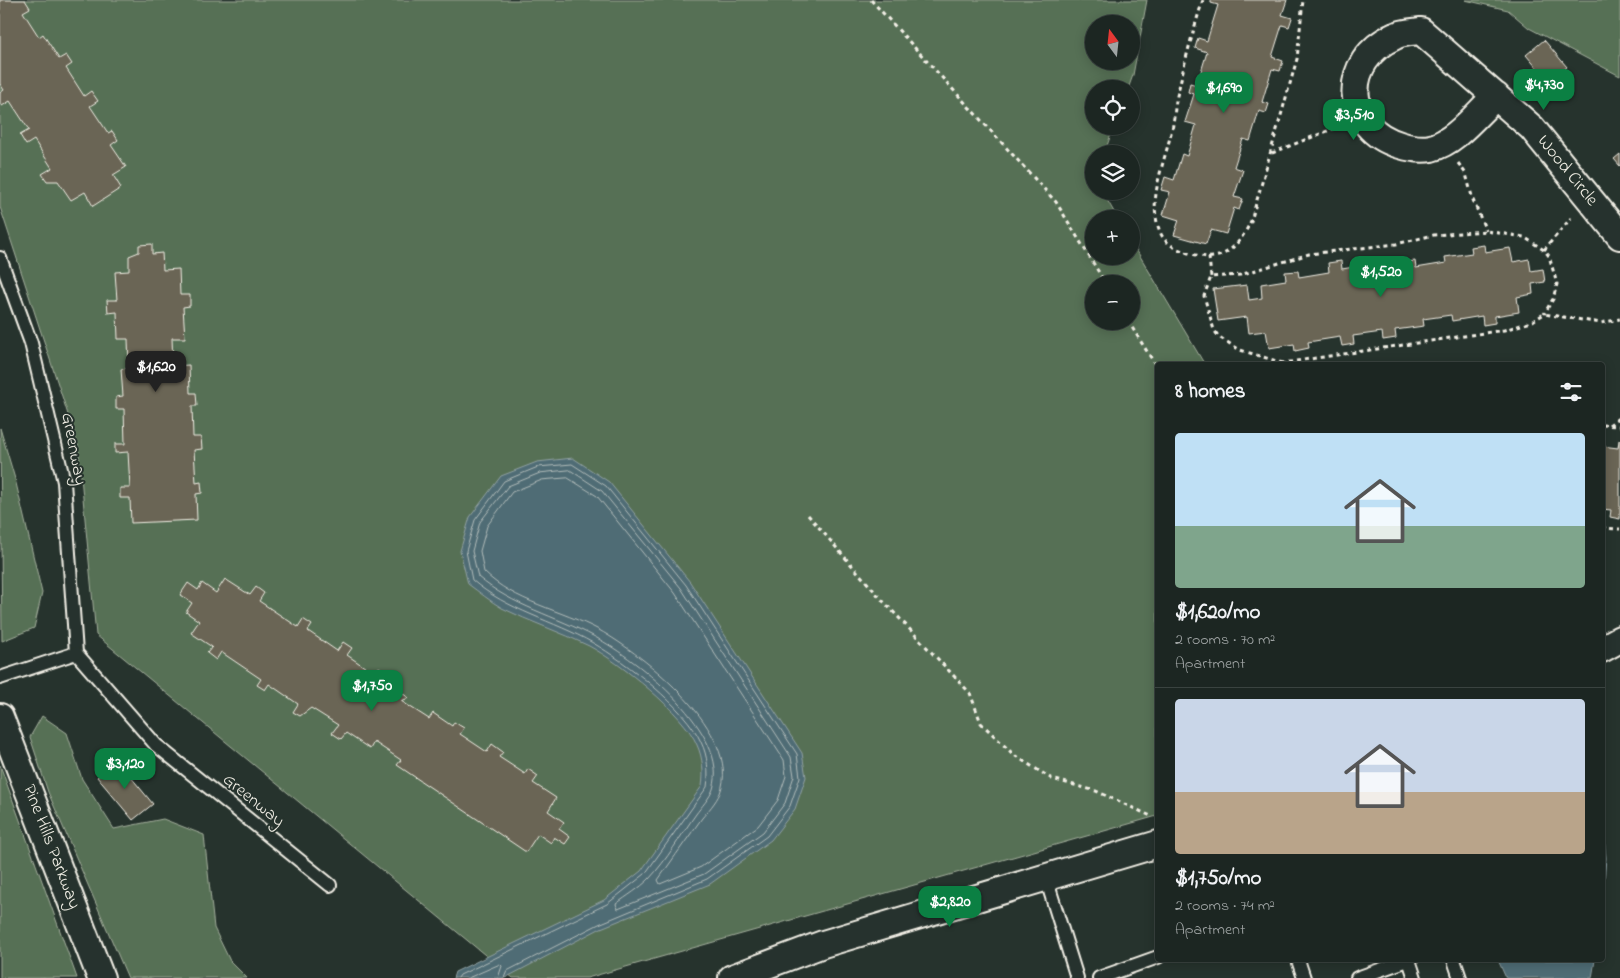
<!DOCTYPE html>
<meta charset="utf-8">
<style>
:root{--surface:#1c2622;--page:#252e2a;--text:#f1f3f6;--muted:#a0a5a5;--line:#3a4340;--accent:#0b8043}
body{margin:0;font-family:"Indie Flower",sans-serif;background:var(--page);color:var(--text);height:100vh;display:flex;flex-direction:column;font-size:19px;white-space:nowrap}
*{box-sizing:border-box;margin:0}
p{font-size:16px;color:var(--muted)}
.icon{flex:none;width:28px;height:28px;fill:none;stroke:currentColor;stroke-width:2;stroke-linecap:round;stroke-linejoin:round}
.map{position:relative;flex:1;overflow:hidden}
.details{position:absolute;left:1155px;top:362px;width:450px;height:600px;display:flex;flex-direction:column;background:var(--surface);border-radius:5px;box-shadow:0 2px 12px #0003,0 0 0 1px var(--line)}
.details>*{flex:none}
.needle{width:32px;rotate:345deg}
.tools{position:absolute;left:1085px;top:15px;display:grid;gap:10px}
.tools a{display:grid;place-items:center;width:55px;height:55px;border-radius:50%;background:var(--surface);box-shadow:0 2px 12px #0003,0 0 0 1px var(--line);font-size:25px}
.price{position:absolute;translate:-50% -42px;padding:0 11px;border-radius:10px;background:var(--accent);color:#fff;font-size:16px;line-height:32px;filter:drop-shadow(0 1px 2px #0008)}
.price::after{content:'';position:absolute;left:50%;top:30px;width:15px;height:11px;margin-left:-8px;background:inherit;clip-path:polygon(0 0,100% 0,50% 100%)}
.price.selected{background:#222;color:#fff}
ul{padding:0;list-style:none}
li{display:grid;align-content:center;gap:10px;height:265px;padding:0 20px}
li+li{border-top:1px solid var(--line)}
li span{display:grid;place-items:center;height:155px;border-radius:5px;color:#555}
li>.icon{margin-inline-start:auto}
span .icon{width:90px;height:90px;fill:#fffc;stroke-width:1}
li b{font-size:21px}
h2{display:flex;justify-content:space-between;align-items:center;height:60px;padding:0 20px;font-size:21px}
.map>svg:first-child{display:block}
.green{fill:#567055;stroke:#a5b09e;fill-rule:evenodd}
.water{fill:#4f6c75;stroke:#91a1a3}
.lines{fill:none;stroke-linecap:round;stroke-linejoin:round}
.shore{stroke:#b2bcba;stroke-width:1}
.building{fill:#6b6554;stroke:#f4f1e8}
.service-casing{stroke:#f4f1e8;stroke-width:16}
.minor-casing{stroke:#f4f1e8;stroke-width:30}
.path{stroke:#f4f1e8;stroke-width:3;stroke-dasharray:4 4;stroke-linecap:butt}
.service{stroke:#26332d;stroke-width:12}
.minor{stroke:#26332d;stroke-width:26}
.labels{text-anchor:middle;dominant-baseline:central;stroke-width:4;stroke-linejoin:round;paint-order:stroke}
.street-label{font-size:18px;fill:#f4f1e8;stroke:#26332d}
</style>
<div class="map">
<svg width="1620" height="978" viewBox="0 0 1620 978">
<rect width="100%" height="100%" fill="#26332d"/>
<filter id="ink" filterUnits="userSpaceOnUse"><feTurbulence type="fractalNoise" baseFrequency=".02" numOctaves="2"/><feDisplacementMap in="SourceGraphic" scale="10" xChannelSelector="R" yChannelSelector="G"/><feConvolveMatrix kernelMatrix="1 2 1 2 8 2 1 2 1" color-interpolation-filters="sRGB"/></filter>
<g filter="url(#ink)">
<!-- green -->
<g class="green">
<path d="M 0,0 L 1147,0 L 1133,75 L 1128,89 L 1094,89 L 1094,126 L 1114,126 L 1104,154 L 1094,154 L 1094,191 L 1102,191 L 1118,219 L 1094,219 L 1094,256 L 1131,256 L 1131,241 L 1205,365 L 1158,365 L 1157,816 L 587,978 L 513,978 L 96,635 L 78,445 L 0,207 ZM 1094,24 L 1131,24 L 1131,61 L 1094,61 ZM 1094,284 L 1131,284 L 1131,321 L 1094,321 Z"/>
<polygon points="1465,0 1620,0 1620,76 1529,28 1508,10"/>
<polygon points="0,428 15,479 42,593 34,628 2,641"/>
<polygon points="42,716 67,733 82,779 114,829 163,819 204,835 214,928 230,961 247,978 128,978 48,792 30,737"/>
<polygon points="0,765 77,978 0,978"/>
</g>
<!-- water -->
<g class="water">
<path d="M 573,458 L 609,482 L 690,582 L 802,753 L 806,777 L 795,809 L 771,840 L 710,884 L 601,928 L 505,978 L 453,978 L 455,972 L 604,900 L 641,871 L 702,786 C 704,773 703,758 697,745 C 685,714 619,662 589,646 C 561,632 530,622 502,608 C 490,601 479,592 468,584 L 460,551 L 470,517 L 501,476 L 537,462 Z"/>
<polygon points="1603,826 1606,858 1603,895 1602,826"/>
<polygon points="1498,960 1595,960 1592,978 1506,978"/>
</g>
<g class="lines">
<!-- shore -->
<g class="shore">
<path d="M 570,470 L 602,491 L 681,588 L 791,757 L 794,776 L 785,803 L 763,832 L 704,874 L 618,909 L 616,904 C 627,896 640,888 649,879 C 667,860 681,835 696,814 C 701,807 710,798 713,789 C 731,733 638,660 595,637 C 556,616 512,606 478,577 L 472,551 L 480,522 L 508,486 L 540,473 Z"/>
<path d="M 568,478 L 597,496 L 675,593 L 784,760 L 786,776 L 778,800 L 758,826 L 701,867 L 660,884 L 658,880 C 673,859 687,839 702,818 C 708,811 716,802 720,793 C 743,733 644,655 599,630 C 562,610 514,602 484,572 L 480,551 L 487,526 L 512,492 L 542,480 Z"/>
<path d="M 458,978 L 460,975 L 607,904 L 645,874 L 707,787 C 709,773 708,756 701,742 C 686,708 626,662 593,643 C 553,620 508,611 472,580 L 466,551 L 475,520 L 504,481 L 538,467 L 572,464 L 606,486 L 686,585 L 797,754 L 800,777 L 790,806 L 767,836 L 707,879 L 599,924 L 507,971 L 504,978"/>
<polyline points="468,978 500,964 502,966 498,978"/>
</g>
</g>
<!-- building -->
<g class="building">
<polygon points="0,0 25,0 30,8 23,12 39,37 43,34 59,59 66,55 72,64 66,68 84,96 91,91 98,101 90,106 108,133 112,131 118,140 111,145 126,167 113,175 121,188 93,206 85,192 71,200 58,181 47,181 42,174 52,168 34,140 26,145 20,135 29,130 10,101 2,106 0,103 0,93 4,90 0,84"/>
<polygon points="1211,0 1287,0 1282,15 1292,18 1289,27 1282,25 1272,57 1283,61 1280,71 1272,69 1262,102 1269,104 1266,113 1259,111 1250,141 1243,139 1234,167 1243,170 1234,197 1243,199 1239,210 1234,208 1226,234 1211,230 1206,244 1174,235 1179,220 1163,215 1170,192 1161,190 1165,177 1174,180 1182,154 1187,156 1196,125 1185,122 1194,94 1188,92 1190,83 1197,85 1207,52 1195,48 1198,38 1207,41 1218,5 1211,3"/>
<polygon points="1544,40 1567,67 1549,82 1526,55"/>
<polygon points="1620,154 1620,166 1614,159"/>
<polygon points="152,244 152,254 162,253 163,270 179,269 180,295 190,295 190,306 183,307 185,338 172,338 173,366 189,365 190,393 196,393 197,406 192,406 193,437 201,437 202,449 194,450 196,483 201,482 202,493 196,494 197,520 131,523 130,498 120,498 120,488 130,488 128,452 115,453 115,444 125,444 124,409 116,409 116,397 123,396 121,369 129,368 128,339 118,339 117,312 108,313 107,300 117,300 115,272 129,271 129,256 139,252 139,245"/>
<polygon points="1484,245 1485,252 1510,248 1513,262 1529,259 1531,271 1543,269 1545,282 1532,284 1533,294 1517,297 1519,312 1495,316 1495,323 1483,325 1482,316 1452,321 1451,315 1423,319 1424,326 1395,330 1396,338 1383,340 1382,332 1353,336 1354,344 1342,346 1340,337 1308,342 1309,348 1295,351 1294,344 1269,348 1266,331 1249,333 1247,317 1218,321 1213,289 1247,285 1249,300 1262,298 1261,284 1286,280 1285,272 1298,271 1299,277 1329,272 1328,263 1341,261 1342,269 1354,267 1354,270 1374,267 1373,260 1385,258 1386,265 1415,261 1416,268 1446,263 1445,257 1472,253 1471,247"/>
<polygon points="1619,440 1620,441 1620,519 1610,517 1611,510 1602,509 1602,446 1618,448"/>
<polygon points="225,579 250,595 256,587 264,593 259,601 298,627 303,619 312,625 308,631 337,651 343,642 352,648 347,655 375,674 379,667 385,672 385,681 409,698 401,701 429,719 433,713 452,726 454,722 464,728 460,734 487,752 492,744 503,752 499,757 525,774 528,769 538,776 533,783 556,798 548,811 564,822 559,829 570,837 565,844 554,837 551,843 538,834 526,852 397,765 401,760 374,742 370,749 346,733 341,739 332,733 338,725 311,708 300,716 293,712 298,704 269,684 265,690 257,685 261,679 221,652 216,660 207,653 212,647 191,633 199,621 186,612 192,603 180,595 188,583 198,590 202,583 216,593"/>
<polygon points="117,760 153,804 133,820 97,777"/>
</g>
<g class="lines">
<defs>
<g id="service">
<polyline points="0,258 31,343 64,482 76,653 156,745 330,885"/>
<polyline points="0,678 76,653"/>
<polyline points="1046,878 1077,978"/>
<polyline points="1298,960 1304,978"/>
<polyline points="1409,960 1415,978"/>
<polyline points="1454,960 1460,978"/>
<polyline points="1099,978 1158,957"/>
<polyline points="1357,978 1408,960"/>
</g>
<g id="minor">
<path d="M 1496,96 C 1477,113 1456,142 1431,148 C 1421,150 1410,148 1400,145 C 1343,129 1340,60 1395,36 C 1402,32 1413,32 1421,31 L 1532,128 L 1620,236"/>
<polyline points="1602,649 1620,639"/>
<polyline points="0,717 101,978"/>
<polyline points="732,978 823,944 1158,844"/>
</g>
</defs>
<!-- service casing -->
<use href="#service" class="service-casing"/>
<!-- minor casing -->
<use href="#minor" class="minor-casing"/>
<!-- path -->
<g class="path">
<polyline points="871,0 1056,202 1106,284"/>
<path d="M 1203,0 C 1193,30 1185,61 1178,92 C 1174,105 1175,120 1171,133 C 1164,165 1146,201 1161,234 C 1168,249 1192,255 1207,257 C 1229,259 1243,238 1251,221 L 1297,59 L 1303,0"/>
<polyline points="1272,153 1340,126"/>
<polyline points="1458,163 1466,174 1473,200 1486,231"/>
<polyline points="1544,250 1571,218"/>
<polyline points="1209,257 1211,277"/>
<polyline points="1128,321 1158,369"/>
<polyline points="1283,363 1240,350 1219,337 1214,330 1204,296 1211,277 1240,275 1309,254 1396,244 1434,235 1486,231 1524,237 1544,250 1549,256 1557,284 1553,299 1544,314"/>
<polyline points="1285,365 1283,363 1504,330 1531,322 1544,314 1601,323 1620,319"/>
<polyline points="1602,425 1620,426"/>
<polyline points="1609,425 1620,417"/>
<polyline points="808,515 883,601 970,693 981,723 1014,755 1052,779 1096,791 1153,817"/>
<polyline points="1602,528 1620,529"/>
</g>
<!-- service -->
<use href="#service" class="service"/>
<!-- minor -->
<use href="#minor" class="minor"/>
</g>
</g>
<g class="labels">
<!-- street labels -->
<g class="street-label">
<text transform="translate(1567 171) rotate(51)">Wood Circle</text>
<text transform="translate(73 449) rotate(79)">Greenway</text>
<text transform="translate(253 801) rotate(39)">Greenway</text>
<text transform="translate(51 847) rotate(69)">Pine Hills Parkway</text>
</g>
</g>
</svg>
<div class="tools">
<a><svg class="needle" viewBox="-14 -14 28 28"><path d="M0-13l5 13h-10z" fill="#e53935"/><path d="M0 13l5-13h-10z" fill="#a0a5a5"/></svg></a>
<a><svg class="icon" aria-label="locate" viewBox="0 0 24 24"><circle cx="12" cy="12" r="6"/><path d="M12 2v4M12 18v4M2 12h4M18 12h4"/></svg></a>
<a><svg class="icon" aria-label="layers" viewBox="0 0 24 24"><path d="M12 4l9 5-9 5-9-5zM3 14l9 5 9-5"/></svg></a>
<a>+</a>
<a>−</a>
</div>
<b class="price" style="left:1544px;top:111px">$4,730</b>
<b class="price" style="left:1224px;top:114px">$1,690</b>
<b class="price" style="left:1354px;top:141px">$3,510</b>
<b class="price" style="left:1381px;top:298px">$1,520</b>
<b class="price selected" style="left:156px;top:393px">$1,620</b>
<b class="price" style="left:372px;top:712px">$1,750</b>
<b class="price" style="left:125px;top:790px">$3,120</b>
<b class="price" style="left:950px;top:928px">$2,820</b>
<section class="details">
<h2>8 homes<svg class="icon" aria-label="filters" viewBox="0 0 24 24"><path d="M4 7h16M4 17h16"/><circle cx="9" cy="7" r="2"/><circle cx="15" cy="17" r="2"/></svg></h2>
<ul>
<li><span style="background:linear-gradient(#bfe0f5 60%,#7fa58c 0)"><svg class="icon" aria-label="home" viewBox="0 0 24 24"><path d="M3 11l9-7 9 7M6 9v11h12V9"/></svg></span><div><b>$1,620/mo</b><p>2 rooms · 70 m²</p><p>Apartment</p></div></li>
<li><span style="background:linear-gradient(#c9d6e8 60%,#b9a48a 0)"><svg class="icon" aria-label="home" viewBox="0 0 24 24"><path d="M3 11l9-7 9 7M6 9v11h12V9"/></svg></span><div><b>$1,750/mo</b><p>2 rooms · 74 m²</p><p>Apartment</p></div></li>
</ul>
</section>
</div>
